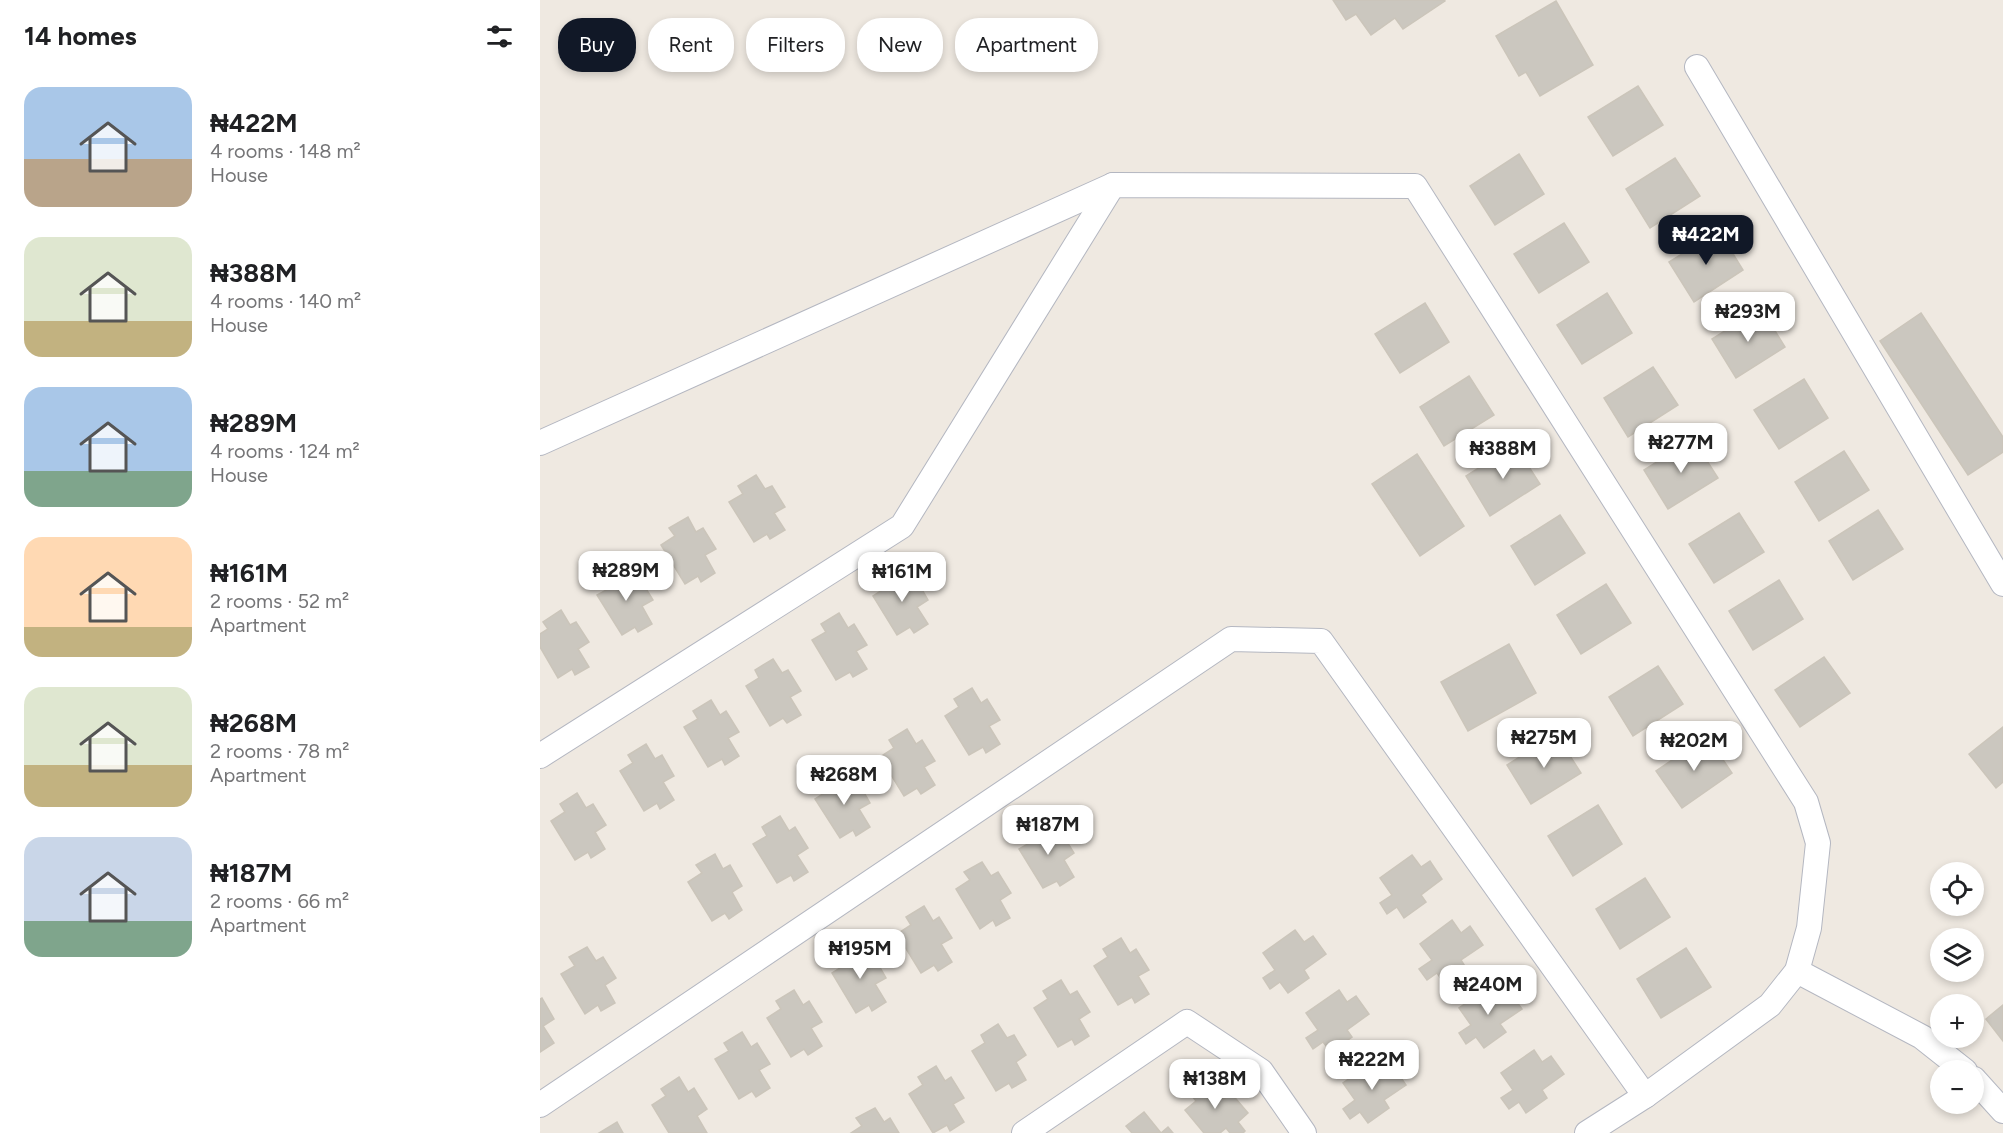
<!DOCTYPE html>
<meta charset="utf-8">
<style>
:root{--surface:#fff;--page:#f6f6f6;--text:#202124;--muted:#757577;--accent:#111827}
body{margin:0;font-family:Figtree,sans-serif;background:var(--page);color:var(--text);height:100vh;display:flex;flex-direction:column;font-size:22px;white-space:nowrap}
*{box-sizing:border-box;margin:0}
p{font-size:20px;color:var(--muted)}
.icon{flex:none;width:33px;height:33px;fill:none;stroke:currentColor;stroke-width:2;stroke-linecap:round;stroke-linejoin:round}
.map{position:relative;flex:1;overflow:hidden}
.details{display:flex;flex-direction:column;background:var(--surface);width:540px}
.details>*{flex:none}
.hud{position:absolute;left:18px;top:18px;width:570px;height:54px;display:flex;gap:12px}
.controls{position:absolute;left:1390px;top:862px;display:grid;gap:12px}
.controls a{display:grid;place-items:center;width:54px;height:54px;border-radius:50%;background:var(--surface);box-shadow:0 3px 9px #0003;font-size:30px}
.price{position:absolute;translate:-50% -51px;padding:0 14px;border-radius:12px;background:#fff;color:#222;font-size:20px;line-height:39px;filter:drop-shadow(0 2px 3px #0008)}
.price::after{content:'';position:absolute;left:50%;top:36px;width:18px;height:14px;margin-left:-9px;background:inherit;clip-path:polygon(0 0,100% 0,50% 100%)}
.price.on{background:var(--accent);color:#fff}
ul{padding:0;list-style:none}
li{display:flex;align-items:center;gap:18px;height:150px;padding:0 24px}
li span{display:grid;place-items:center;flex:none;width:168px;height:120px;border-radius:18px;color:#555}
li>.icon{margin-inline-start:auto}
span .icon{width:72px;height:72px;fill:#fffc;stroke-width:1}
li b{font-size:26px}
h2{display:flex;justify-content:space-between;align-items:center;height:72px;padding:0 24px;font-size:26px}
.chip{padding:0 21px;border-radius:24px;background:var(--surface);box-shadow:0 3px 9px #0003;font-size:21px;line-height:54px}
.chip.on{background:var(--accent);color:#fff}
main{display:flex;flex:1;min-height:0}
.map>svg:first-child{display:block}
.building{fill:#cbc7bf;stroke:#cbc5ba;stroke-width:1.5}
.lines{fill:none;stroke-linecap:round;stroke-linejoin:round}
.minor-casing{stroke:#b4b7c1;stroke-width:26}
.minor{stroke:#fff;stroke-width:24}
</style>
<main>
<section class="details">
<h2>14 homes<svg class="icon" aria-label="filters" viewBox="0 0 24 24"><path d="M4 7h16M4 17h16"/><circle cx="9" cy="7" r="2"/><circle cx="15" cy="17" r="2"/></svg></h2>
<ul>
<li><span style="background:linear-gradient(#a9c7e8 60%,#b9a48a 0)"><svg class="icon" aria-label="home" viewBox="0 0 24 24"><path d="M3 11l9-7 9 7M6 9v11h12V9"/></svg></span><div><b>₦422M</b><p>4 rooms · 148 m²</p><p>House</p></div></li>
<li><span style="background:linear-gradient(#dfe7d0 70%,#c2b280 0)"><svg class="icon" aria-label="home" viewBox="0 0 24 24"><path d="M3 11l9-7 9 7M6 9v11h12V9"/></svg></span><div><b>₦388M</b><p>4 rooms · 140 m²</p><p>House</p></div></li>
<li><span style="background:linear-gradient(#a9c7e8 70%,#7fa58c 0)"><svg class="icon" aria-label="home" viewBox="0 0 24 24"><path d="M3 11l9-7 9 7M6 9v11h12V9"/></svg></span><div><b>₦289M</b><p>4 rooms · 124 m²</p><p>House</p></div></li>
<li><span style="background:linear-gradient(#ffd9b3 75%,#c2b280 0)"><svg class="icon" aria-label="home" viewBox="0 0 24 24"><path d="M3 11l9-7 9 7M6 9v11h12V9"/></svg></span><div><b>₦161M</b><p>2 rooms · 52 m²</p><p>Apartment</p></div></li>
<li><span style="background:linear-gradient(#dfe7d0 65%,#c2b280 0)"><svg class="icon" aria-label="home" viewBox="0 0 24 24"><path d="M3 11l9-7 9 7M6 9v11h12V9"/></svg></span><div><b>₦268M</b><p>2 rooms · 78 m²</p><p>Apartment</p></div></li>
<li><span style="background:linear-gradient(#c9d6e8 70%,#7fa58c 0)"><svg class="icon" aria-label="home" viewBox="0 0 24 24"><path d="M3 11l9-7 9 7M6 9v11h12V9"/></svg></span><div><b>₦187M</b><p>2 rooms · 66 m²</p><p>Apartment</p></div></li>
</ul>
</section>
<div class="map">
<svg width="1463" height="1133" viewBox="0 0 1463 1133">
<rect width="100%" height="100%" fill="#efe9e1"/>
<!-- building -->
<g class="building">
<polygon points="793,0 904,0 905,1 863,29 855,18 831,35 816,14 806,20"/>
<polygon points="1016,1 1053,65 1000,96 986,72 979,76 956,36"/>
<polygon points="1098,86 1123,125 1073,156 1048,117"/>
<polygon points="979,154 1004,194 955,225 930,186"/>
<polygon points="1135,158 1160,196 1110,228 1086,189"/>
<polygon points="1024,223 1049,262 999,293 974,254"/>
<polygon points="1179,231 1203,270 1154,302 1129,262"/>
<polygon points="1067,293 1092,333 1042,364 1017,325"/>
<polygon points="885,303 909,342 860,373 835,334"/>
<polygon points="1221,308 1245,347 1196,378 1172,339"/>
<polygon points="1381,313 1463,437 1463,452 1428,475 1340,341"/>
<polygon points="1113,367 1138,405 1088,437 1064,398"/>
<polygon points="929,376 954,415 904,446 880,407"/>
<polygon points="1264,379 1288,418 1239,449 1214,410"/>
<polygon points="1153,439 1178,478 1128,509 1104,470"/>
<polygon points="975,445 1000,484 950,516 926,476"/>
<polygon points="1304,451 1329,490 1279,521 1255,482"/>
<polygon points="877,454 924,526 880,556 832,484"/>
<polygon points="216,475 225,489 232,486 245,507 234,513 245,530 230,539 227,534 214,542 189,502 203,494 198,486"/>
<polygon points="1338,510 1363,549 1313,580 1289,541"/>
<polygon points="1199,513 1224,552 1174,583 1149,544"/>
<polygon points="1020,515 1045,553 995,585 971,546"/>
<polygon points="148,517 156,532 163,528 176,549 165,555 175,573 161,582 158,576 145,584 121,545 135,536 129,528"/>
<polygon points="84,568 93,582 100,579 113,600 102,606 112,624 98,632 95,627 82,635 57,595 72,587 66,579"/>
<polygon points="360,568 369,583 376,579 388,600 377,607 388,624 374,633 370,627 357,635 333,596 347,587 342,579"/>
<polygon points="1239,580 1263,619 1213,650 1189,611"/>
<polygon points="1066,584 1091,623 1041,654 1017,615"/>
<polygon points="21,610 30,625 36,622 49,642 38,649 49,667 35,675 32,669 18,678 0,647 0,634 8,629 3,622"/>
<polygon points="299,613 308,628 314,624 327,645 316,651 327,669 313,677 310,672 296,680 272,640 286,632 281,624"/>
<polygon points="969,644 996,693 928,731 901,682"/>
<polygon points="1284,657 1310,693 1260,727 1235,690"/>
<polygon points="233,659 242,673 248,670 261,691 250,697 261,715 247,723 243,718 230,726 206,686 219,678 215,670"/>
<polygon points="1118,666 1143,704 1093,736 1069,697"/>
<polygon points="432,688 441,703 447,699 460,720 449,726 460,744 446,753 443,747 429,755 405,716 419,707 414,699"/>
<polygon points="171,700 180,715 186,711 199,732 188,738 199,756 185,765 182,759 168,767 144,727 158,719 153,711"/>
<polygon points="1463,727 1463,782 1456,788 1429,754"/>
<polygon points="367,729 376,744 382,740 395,761 384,767 395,785 381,794 377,788 364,796 340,757 354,748 349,740"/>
<polygon points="1016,734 1041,773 991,804 967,765"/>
<polygon points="1167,736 1192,773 1142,808 1116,771"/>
<polygon points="106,744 115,759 122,755 134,776 123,782 134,800 120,809 117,803 104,811 80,771 93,763 88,755"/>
<polygon points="302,771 311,786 318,782 330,803 319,809 330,827 316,836 313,830 300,838 275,799 289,790 284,782"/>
<polygon points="37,793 46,808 53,804 66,825 55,832 65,849 51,858 48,852 35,860 11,821 25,812 20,804"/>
<polygon points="1058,805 1082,844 1033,876 1008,836"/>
<polygon points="240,816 249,831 255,827 268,848 257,855 268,872 254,881 251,875 237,883 213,844 227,836 222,827"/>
<polygon points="506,821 515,836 521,832 534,853 524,860 534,877 520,886 517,881 503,888 479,849 493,841 488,833"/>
<polygon points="175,854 183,869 190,865 202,886 192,892 202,910 189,919 185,913 172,921 148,882 162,873 156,865"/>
<polygon points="872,855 881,867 890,861 902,879 881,895 886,902 864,918 857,907 847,914 840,903 852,895 840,878"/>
<polygon points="442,862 451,876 458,872 471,893 460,900 470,918 456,926 453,920 440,929 416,889 430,880 424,872"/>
<polygon points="1105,878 1130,917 1080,949 1056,909"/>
<polygon points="384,906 393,921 399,917 412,938 401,944 412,962 398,971 394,965 381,973 357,934 371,925 366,917"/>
<polygon points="912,920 921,933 930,926 943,945 921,960 926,968 904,983 897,973 887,980 879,969 892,960 880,944"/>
<polygon points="755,930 764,942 773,936 786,954 764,970 769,978 748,993 740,982 730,989 723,978 735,970 723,953"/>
<polygon points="581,938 590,953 596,949 609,970 598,976 609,994 595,1003 592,997 578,1005 554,966 568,957 563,949"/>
<polygon points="318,946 327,961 334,957 346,978 335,984 346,1002 332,1011 329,1005 316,1013 292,973 305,965 300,957"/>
<polygon points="47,947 56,961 63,957 76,978 65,985 75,1003 61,1011 58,1005 45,1014 21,974 35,966 29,957"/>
<polygon points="1146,948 1171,987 1121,1018 1097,979"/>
<polygon points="521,980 530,995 537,991 550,1012 539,1019 549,1036 535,1045 532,1039 518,1047 494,1008 508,999 503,991"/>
<polygon points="952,985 960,997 969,991 982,1009 960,1024 966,1032 944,1048 936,1037 926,1044 919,1033 931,1025 919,1008"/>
<polygon points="254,990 263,1005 269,1001 282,1022 271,1028 282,1046 268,1055 264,1049 251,1057 227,1018 241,1009 236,1001"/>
<polygon points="799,990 807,1002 816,996 829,1014 807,1030 812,1037 791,1052 783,1042 773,1049 766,1038 778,1030 766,1013"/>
<polygon points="2,998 14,1019 3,1026 14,1043 0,1052 0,999"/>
<polygon points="1463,1005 1463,1041 1446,1019"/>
<polygon points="458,1024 467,1038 474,1035 486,1055 476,1062 486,1080 472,1088 469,1083 456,1091 432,1051 445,1043 441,1035"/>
<polygon points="202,1032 211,1047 217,1043 230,1064 219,1070 230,1088 216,1097 212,1091 199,1099 175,1059 189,1051 184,1043"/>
<polygon points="994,1050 1002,1062 1011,1056 1024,1074 1002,1090 1007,1098 986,1113 979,1102 969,1109 961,1098 973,1090 961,1073"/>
<polygon points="836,1060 844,1073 853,1066 866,1085 844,1100 849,1108 828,1123 820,1112 810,1119 803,1109 815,1100 803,1083"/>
<polygon points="396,1066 405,1081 411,1077 424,1098 413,1104 424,1122 410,1131 407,1125 393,1133 369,1094 383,1085 378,1077"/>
<polygon points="139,1077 148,1092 154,1088 167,1109 157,1116 167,1133 129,1133 112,1105 126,1096 121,1089"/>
<polygon points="666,1078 684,1099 691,1093 708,1113 698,1122 705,1131 703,1133 690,1133 686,1128 680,1133 664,1133 645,1110 656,1101 649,1092"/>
<polygon points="335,1108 344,1122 350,1118 359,1133 311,1133 322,1126 316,1118"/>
<polygon points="604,1112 621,1133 628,1127 633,1133 592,1133 586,1126"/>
<polygon points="77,1122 83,1133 59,1133"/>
</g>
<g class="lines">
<defs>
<g id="minor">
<polyline points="1157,67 1463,584"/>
<polyline points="0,443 573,185 875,186 1266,802 1278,843 1269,928 1257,971 1230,1005 1105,1096 1047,1133"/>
<polyline points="0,756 362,526 573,185"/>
<polyline points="1257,971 1382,1037 1425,1071"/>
<polyline points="1434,1079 1463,1111"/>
<polyline points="0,1105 691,639 781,641 1105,1096"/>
<polyline points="484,1133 647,1022 721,1071 764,1133"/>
</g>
</defs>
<!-- minor casing -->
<use href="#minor" class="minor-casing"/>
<!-- minor -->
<use href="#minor" class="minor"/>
</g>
</svg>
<div class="controls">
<a><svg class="icon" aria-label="locate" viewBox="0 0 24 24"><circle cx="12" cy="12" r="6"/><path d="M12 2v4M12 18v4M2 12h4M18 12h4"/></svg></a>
<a><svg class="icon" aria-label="layers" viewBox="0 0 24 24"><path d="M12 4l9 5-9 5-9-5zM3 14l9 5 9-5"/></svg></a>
<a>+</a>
<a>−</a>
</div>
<b class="price on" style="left:1166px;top:266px">₦422M</b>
<b class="price" style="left:1208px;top:343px">₦293M</b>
<b class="price" style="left:1141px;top:474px">₦277M</b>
<b class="price" style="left:963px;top:480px">₦388M</b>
<b class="price" style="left:86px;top:602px">₦289M</b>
<b class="price" style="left:362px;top:603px">₦161M</b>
<b class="price" style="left:1004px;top:769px">₦275M</b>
<b class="price" style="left:1154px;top:772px">₦202M</b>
<b class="price" style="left:304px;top:806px">₦268M</b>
<b class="price" style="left:508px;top:856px">₦187M</b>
<b class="price" style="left:320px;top:980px">₦195M</b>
<b class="price" style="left:948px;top:1016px">₦240M</b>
<b class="price" style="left:832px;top:1091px">₦222M</b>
<b class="price" style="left:675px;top:1110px">₦138M</b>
<div class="hud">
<a class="chip on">Buy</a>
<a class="chip">Rent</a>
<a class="chip">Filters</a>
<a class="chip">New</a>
<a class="chip">Apartment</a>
</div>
</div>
</main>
